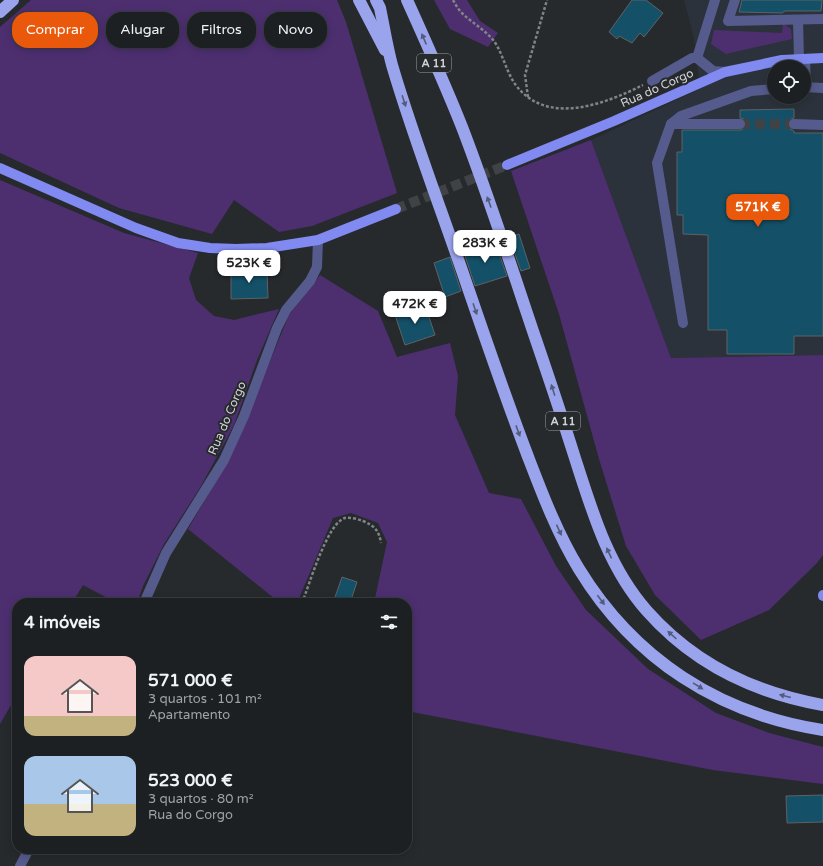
<!DOCTYPE html>
<html lang="pt">
<meta charset="utf-8">
<style>
:root{--surface:#1d2022;--page:#2a2d2f;--text:#f1f3f6;--muted:#a0a3a5;--line:#3b3e40;--accent:#ea580c}
body{margin:0;font-family:"Varela Round",sans-serif;background:var(--page);color:var(--text);height:100vh;display:flex;flex-direction:column;font-size:15px;white-space:nowrap}
*{box-sizing:border-box;margin:0}
p{font-size:13px;color:var(--muted)}
.icon{flex:none;width:22px;height:22px;fill:none;stroke:currentColor;stroke-width:2;stroke-linecap:round;stroke-linejoin:round}
.map{position:relative;flex:1;overflow:hidden}
.details{position:absolute;left:12px;top:598px;width:400px;height:256px;display:flex;flex-direction:column;background:var(--surface);border-radius:16px;box-shadow:0 2px 10px #0003,0 0 0 1px var(--line)}
.details>*{flex:none}
.hud{position:absolute;left:12px;top:12px;width:400px;height:36px;display:flex;gap:8px}
.controls{position:absolute;left:767px;top:60px;display:grid;gap:8px}
.controls a{display:grid;place-items:center;width:44px;height:44px;border-radius:50%;background:var(--surface);box-shadow:0 2px 10px #0003,0 0 0 1px var(--line);font-size:20px}
.price{position:absolute;translate:-50% -34px;padding:0 9px;border-radius:8px;background:#fff;color:#222;font-size:13px;line-height:26px;filter:drop-shadow(0 1px 2px #0008)}
.price::after{content:'';position:absolute;left:50%;top:24px;width:12px;height:9px;margin-left:-6px;background:inherit;clip-path:polygon(0 0,100% 0,50% 100%)}
.price.active{background:var(--accent);color:#fff}
ul{padding:0;list-style:none}
li{display:flex;align-items:center;gap:12px;height:100px;padding:0 12px}
li span{display:grid;place-items:center;flex:none;width:112px;height:80px;border-radius:12px;color:#555}
li>.icon{margin-inline-start:auto}
span .icon{width:48px;height:48px;fill:#fffc;stroke-width:1}
li b{font-size:17px}
h2{display:flex;justify-content:space-between;align-items:center;height:48px;padding:0 12px;font-size:17px}
.chip{padding:0 14px;border-radius:16px;background:var(--surface);box-shadow:0 2px 10px #0003,0 0 0 1px var(--line);font-size:14px;line-height:36px}
.chip.active{background:var(--accent);color:#fff}
.map>svg:first-child{display:block}
.built{fill:#2b323b;fill-rule:evenodd}
.green{fill:#4d2f70}
.building{fill:#145168;stroke:#5c6265}
.lines{fill:none;stroke-linecap:round;stroke-linejoin:round}
.minor-tunnel{stroke:#404346;stroke-width:10;stroke-dasharray:10 5;stroke-linecap:butt}
.major-tunnel{stroke:#404346;stroke-width:10;stroke-dasharray:10 5;stroke-linecap:butt}
.path{stroke:#818486;stroke-width:2.5;stroke-dasharray:3 2;stroke-linecap:butt}
.minor{stroke:#555b8c;stroke-width:10}
.major{stroke:#808af0;stroke-width:10}
.highway{stroke:#9aa4ed;stroke-width:12}
.oneway{fill:#555b7a}
.labels{text-anchor:middle;dominant-baseline:central;stroke-width:4;stroke-linejoin:round;paint-order:stroke}
.shield{fill:#272a2d;stroke:#9ea0a3;stroke-width:1}
.shield-label{font-size:11px;font-weight:bold;fill:#d1d3d5}
.street-label{font-size:12px;fill:#d1d3d5;stroke:#272a2d}
</style>
<div class="map">
<svg width="823" height="866" viewBox="0 0 823 866">
<rect width="100%" height="100%" fill="#272a2d"/>
<!-- built -->
<path class="built" d="M 684,0 L 823,0 L 823,355 L 671,358 L 591,140 L 700,89 L 694,38 ZM 774,67 L 804,67 L 804,97 L 774,97 Z"/>
<!-- green -->
<g class="green">
<polygon points="31,0 337,0 346,22 397,193 312,226 279,232 234,200 212,234 119,208 0,153 0,27"/>
<polygon points="434,0 467,0 480,21 498,33 488,47 450,29"/>
<polygon points="783,23 791,29 792,39 726,54 711,44 714,30 782,33"/>
<polygon points="591,140 671,358 823,355 823,555 817,563 769,610 701,640 655,595 626,546 599,459 559,314 511,171"/>
<polygon points="0,180 124,233 198,253 189,278 196,300 214,316 234,320 279,309 257,360 234,425 201,486 164,544 143,586 137,603 117,603 83,585 72,603 17,603 17,695 0,724"/>
<polygon points="320,275 378,311 397,357 450,343 458,376 455,415 489,493 521,499 556,566 586,610 648,669 716,713 769,733 823,747 823,784 713,770 407,711 407,603 374,603 387,542 378,523 351,513 333,518 297,603 280,603 188,529 231,456 289,315"/>
</g>
<!-- building -->
<g class="building">
<polygon points="632,0 646,0 663,13 644,37 640,33 632,43 619,36 617,39 609,32"/>
<polygon points="742,0 822,0 821,11 785,11 782,13 739,12"/>
<polygon points="794,109 794,118 789,120 788,124 790,129 794,131 794,133 823,133 823,336 794,336 794,354 727,354 727,330 708,330 708,235 683,234 683,215 677,215 677,152 682,152 682,130 740,130 745,128 746,124 744,119 740,118 740,110"/>
<polygon points="519,234 530,268 521,271 509,237"/>
<polygon points="495,242 507,276 475,286 464,253"/>
<polygon points="450,257 461,291 445,297 434,263"/>
<polygon points="231,270 267,270 268,298 231,299"/>
<polygon points="425,305 435,335 405,345 395,315"/>
<polygon points="342,577 357,582 350,603 334,600"/>
<polygon points="823,795 823,822 787,823 786,796"/>
</g>
<g class="lines">
<!-- minor-tunnel -->
<polyline class="minor-tunnel" points="740,124 794,124"/>
<!-- major-tunnel -->
<polyline class="major-tunnel" points="396,209 507,165"/>
<!-- path -->
<g class="path">
<path d="M 453,0 C 456,5 459,11 464,15 C 473,23 486,31 494,41 C 503,54 506,71 515,84 C 546,127 605,104 643,85"/>
<polyline points="528,97 525,75 547,0"/>
<path d="M 302,603 C 309,586 327,523 345,518 C 350,517 358,519 363,521 C 375,526 379,531 381,543"/>
</g>
<!-- minor -->
<g class="minor">
<polyline points="735,0 728,21 823,19"/>
<polyline points="798,20 799,59"/>
<polyline points="697,58 715,0"/>
<polyline points="805,59 806,87"/>
<polyline points="652,81 692,58 697,58 713,71 725,72"/>
<polyline points="804,87 823,88"/>
<polyline points="671,124 740,124"/>
<polyline points="794,124 823,125"/>
<polyline points="683,323 657,163 671,124 681,116 751,91 774,89"/>
<polyline points="144,603 166,553 224,460 244,416 277,328 286,310 310,281 317,267 318,240"/>
<polyline points="20,866 29,849"/>
</g>
<!-- major -->
<g class="major">
<polyline points="507,165 614,121 725,72 782,60 823,58"/>
<polyline points="0,168 136,228 178,243 210,248 236,249 267,248 318,240 396,209"/>
<polyline points="823,595 823,596"/>
</g>
<!-- highway -->
<g class="highway">
<polyline points="359,0 385,50"/>
<path d="M 376,0 L 380,8 C 384,27 387,47 392,65 C 414,140 443,214 468,288 C 487,343 506,399 527,454 C 542,493 557,533 579,569 C 634,659 719,714 823,730"/>
<path d="M 407,0 C 426,42 445,84 462,127 C 489,197 512,269 536,340 C 549,378 562,417 574,455 C 592,511 608,567 647,611 C 693,663 755,693 823,705"/>
<polyline points="0,12 13,0"/>
</g>
</g>
<!-- one-way arrows -->
<defs><path id="oneway-solid" d="M-6-.8H1V-3.2L6.5 0L1 3.2V.8H-6Z"/></defs>
<g class="oneway">
<use href="#oneway-solid" transform="translate(424 39) rotate(-113)"/>
<use href="#oneway-solid" transform="translate(404 101) rotate(72)"/>
<use href="#oneway-solid" transform="translate(489 202) rotate(-110)"/>
<use href="#oneway-solid" transform="translate(475 309) rotate(71)"/>
<use href="#oneway-solid" transform="translate(553 390) rotate(-108)"/>
<use href="#oneway-solid" transform="translate(518 431) rotate(70)"/>
<use href="#oneway-solid" transform="translate(559 530) rotate(65)"/>
<use href="#oneway-solid" transform="translate(609 553) rotate(-115)"/>
<use href="#oneway-solid" transform="translate(601 600) rotate(53)"/>
<use href="#oneway-solid" transform="translate(672 635) rotate(-138)"/>
<use href="#oneway-solid" transform="translate(698 686) rotate(32)"/>
<use href="#oneway-solid" transform="translate(785 696) rotate(-166)"/>
</g>
<g class="labels">
<!-- shield labels -->
<g class="shield">
<rect x="417" y="54" width="34" height="18" rx="3"/>
<rect x="546" y="412" width="34" height="18" rx="3"/>
</g>
<g class="shield-label">
<text x="434" y="63">A 11</text>
<text x="563" y="421">A 11</text>
</g>
<!-- street labels -->
<g class="street-label">
<text transform="translate(657 88) rotate(-24)">Rua do Corgo</text>
<text transform="translate(227 418) rotate(-67)">Rua do Corgo</text>
</g>
</g>
</svg>
<div class="controls">
<a><svg class="icon" aria-label="locate" viewBox="0 0 24 24"><circle cx="12" cy="12" r="6"/><path d="M12 2v4M12 18v4M2 12h4M18 12h4"/></svg></a>
</div>
<b class="price active" style="left:758px;top:228px">571K €</b>
<b class="price" style="left:485px;top:264px">283K €</b>
<b class="price" style="left:249px;top:284px">523K €</b>
<b class="price" style="left:415px;top:325px">472K €</b>
<div class="hud">
<a class="chip active">Comprar</a>
<a class="chip">Alugar</a>
<a class="chip">Filtros</a>
<a class="chip">Novo</a>
</div>
<section class="details">
<h2>4 imóveis<svg class="icon" aria-label="filters" viewBox="0 0 24 24"><path d="M4 7h16M4 17h16"/><circle cx="9" cy="7" r="2"/><circle cx="15" cy="17" r="2"/></svg></h2>
<ul>
<li><span style="background:linear-gradient(#f6c9c9 75%,#c2b280 0)"><svg class="icon" aria-label="home" viewBox="0 0 24 24"><path d="M3 11l9-7 9 7M6 9v11h12V9"/></svg></span><div><b>571 000 €</b><p>3 quartos · 101 m²</p><p>Apartamento</p></div></li>
<li><span style="background:linear-gradient(#a9c7e8 60%,#c2b280 0)"><svg class="icon" aria-label="home" viewBox="0 0 24 24"><path d="M3 11l9-7 9 7M6 9v11h12V9"/></svg></span><div><b>523 000 €</b><p>3 quartos · 80 m²</p><p>Rua do Corgo</p></div></li>
</ul>
</section>
</div>
